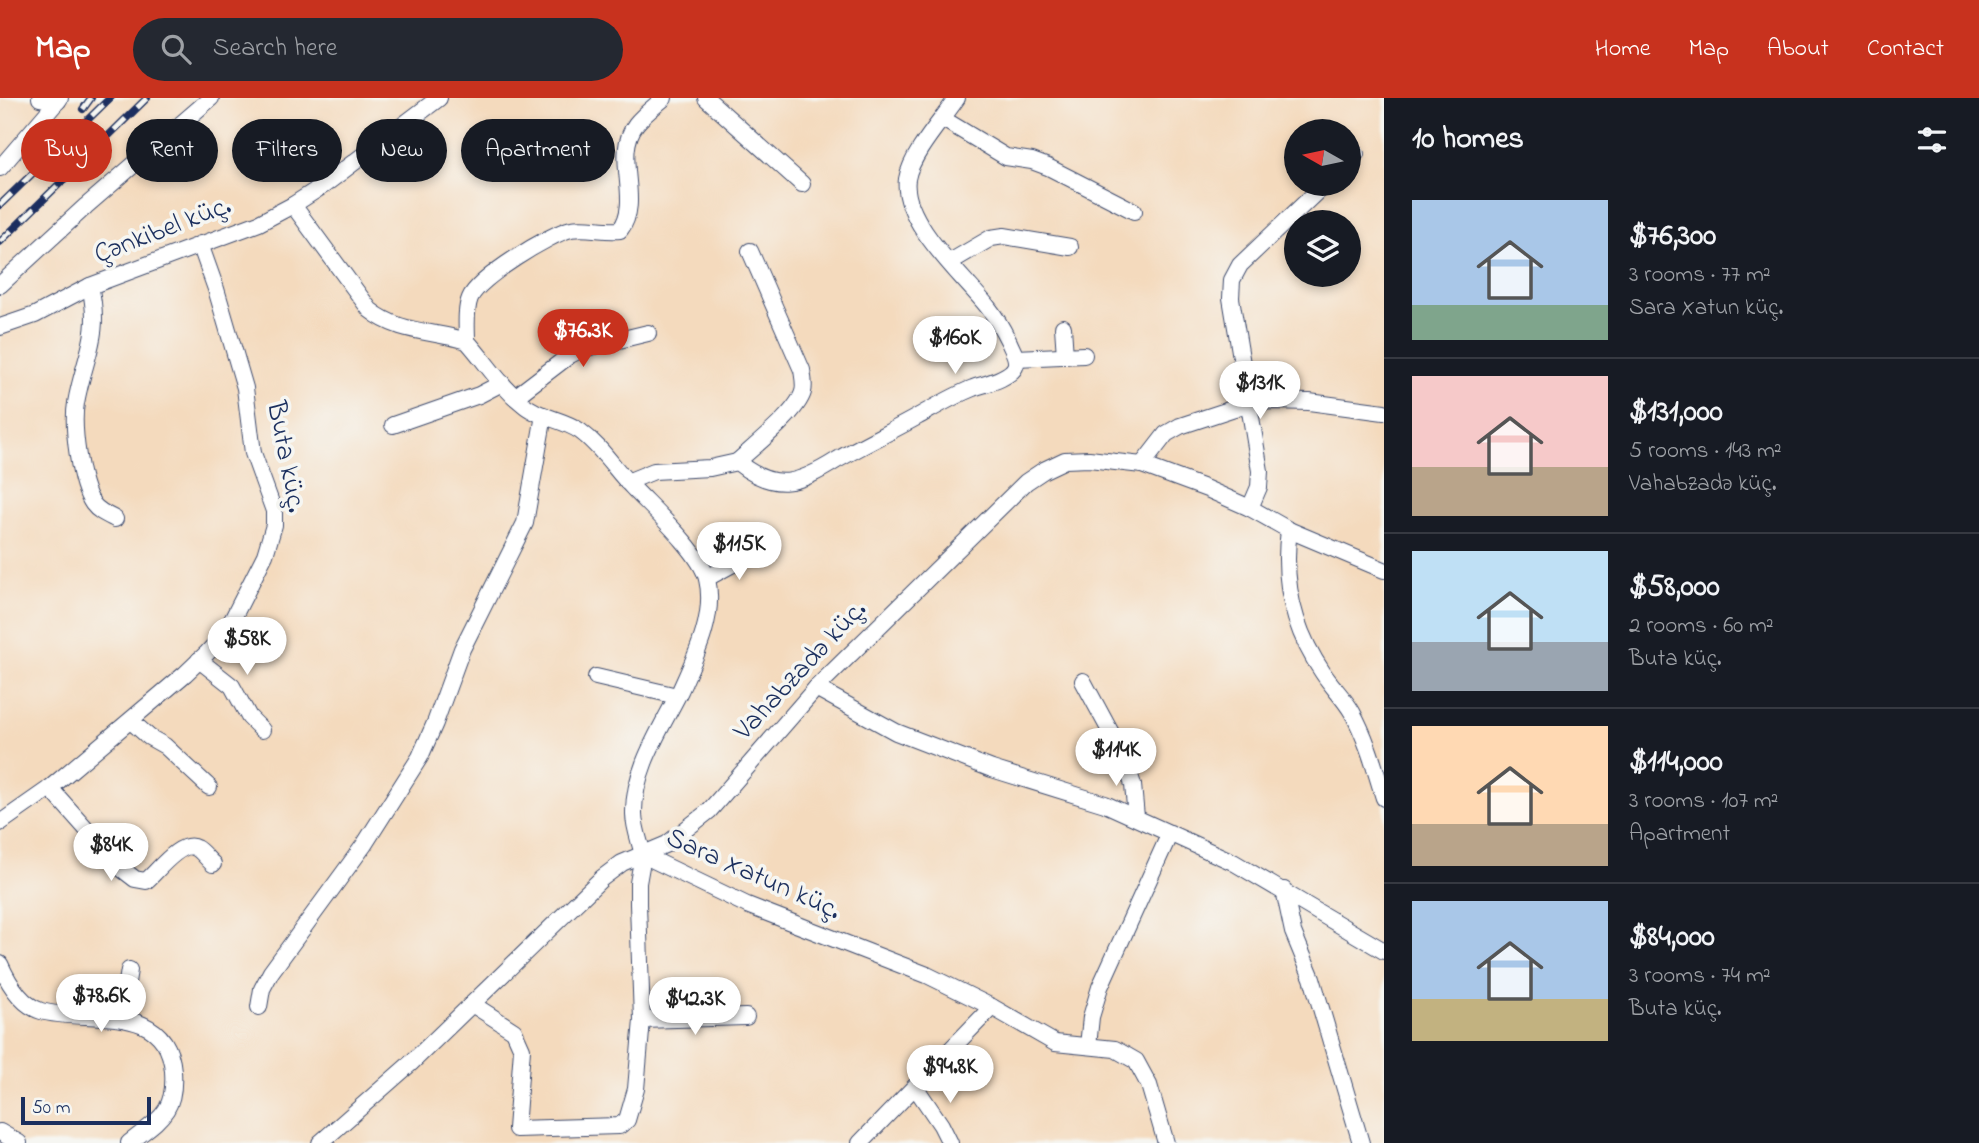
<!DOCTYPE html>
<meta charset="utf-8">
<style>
:root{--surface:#171b24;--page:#242831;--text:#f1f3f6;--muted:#9ea1a6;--line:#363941;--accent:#c8321e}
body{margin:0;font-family:"Indie Flower",sans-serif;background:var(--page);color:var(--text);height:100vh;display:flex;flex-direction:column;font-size:26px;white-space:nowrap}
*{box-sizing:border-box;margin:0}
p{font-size:23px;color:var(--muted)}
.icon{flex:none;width:38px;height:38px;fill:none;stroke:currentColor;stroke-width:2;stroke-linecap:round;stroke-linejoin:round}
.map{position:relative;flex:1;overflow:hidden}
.side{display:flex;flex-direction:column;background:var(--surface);width:595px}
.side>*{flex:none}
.banner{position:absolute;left:21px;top:21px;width:665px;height:63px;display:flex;gap:14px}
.needle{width:46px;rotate:279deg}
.tools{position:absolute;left:1284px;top:21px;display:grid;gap:14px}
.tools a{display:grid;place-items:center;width:77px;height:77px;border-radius:50%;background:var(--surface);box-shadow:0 4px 10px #0003;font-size:35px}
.scale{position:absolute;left:21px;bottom:18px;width:130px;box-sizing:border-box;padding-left:7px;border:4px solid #1b2f5e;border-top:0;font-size:19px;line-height:24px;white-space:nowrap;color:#1b2f5e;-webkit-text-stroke:5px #f6f6f2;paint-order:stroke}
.price{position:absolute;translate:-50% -60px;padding:0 16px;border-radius:24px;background:#fff;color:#222;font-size:23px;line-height:46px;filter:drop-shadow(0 2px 4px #0008)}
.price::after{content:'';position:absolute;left:50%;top:42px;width:21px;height:16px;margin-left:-10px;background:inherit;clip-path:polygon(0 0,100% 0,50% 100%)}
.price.on{background:var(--accent);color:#fff}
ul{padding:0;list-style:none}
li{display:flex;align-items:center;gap:21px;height:175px;padding:0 28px}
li+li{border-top:2px solid var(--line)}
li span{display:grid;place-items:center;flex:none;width:196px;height:140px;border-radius:0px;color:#555}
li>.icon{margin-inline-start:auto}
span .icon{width:84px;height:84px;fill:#fffc;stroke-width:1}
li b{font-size:30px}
h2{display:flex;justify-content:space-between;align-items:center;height:84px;padding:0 28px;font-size:30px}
.tag{padding:0 24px;border-radius:32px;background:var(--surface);box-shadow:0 4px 10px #0003;font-size:24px;line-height:63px}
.tag.on{background:var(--accent);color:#fff}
header{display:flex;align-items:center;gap:42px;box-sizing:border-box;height:98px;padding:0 35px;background:var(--accent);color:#fff}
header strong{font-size:33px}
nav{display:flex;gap:38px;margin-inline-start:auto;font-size:24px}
.search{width:490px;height:63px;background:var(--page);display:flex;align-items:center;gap:18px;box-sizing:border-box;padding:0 24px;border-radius:38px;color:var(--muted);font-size:26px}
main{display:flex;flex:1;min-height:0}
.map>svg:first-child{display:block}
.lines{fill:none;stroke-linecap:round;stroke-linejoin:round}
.minor-casing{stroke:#3c496c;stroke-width:18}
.minor{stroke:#fff;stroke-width:16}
.rail-casing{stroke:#1b2f5e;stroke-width:8}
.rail{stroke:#f6f6f2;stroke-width:5;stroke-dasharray:16;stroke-linecap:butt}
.labels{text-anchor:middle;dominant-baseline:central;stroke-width:7;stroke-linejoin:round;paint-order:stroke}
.street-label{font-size:28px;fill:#1b2f5e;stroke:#f6f6f2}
</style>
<header>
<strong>Map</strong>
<div class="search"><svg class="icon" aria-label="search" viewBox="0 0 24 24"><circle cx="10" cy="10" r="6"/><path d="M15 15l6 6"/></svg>Search here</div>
<nav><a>Home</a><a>Map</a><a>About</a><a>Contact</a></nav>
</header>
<main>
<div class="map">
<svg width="1384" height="1045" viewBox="0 0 1384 1045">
<rect width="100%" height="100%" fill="#f6f6f2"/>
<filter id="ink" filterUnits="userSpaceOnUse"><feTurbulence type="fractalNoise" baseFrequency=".0143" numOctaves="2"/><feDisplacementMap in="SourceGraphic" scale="14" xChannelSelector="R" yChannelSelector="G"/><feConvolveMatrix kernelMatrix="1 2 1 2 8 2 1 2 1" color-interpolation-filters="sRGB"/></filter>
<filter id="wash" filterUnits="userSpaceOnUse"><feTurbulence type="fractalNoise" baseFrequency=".00686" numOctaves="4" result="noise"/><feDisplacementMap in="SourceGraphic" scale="28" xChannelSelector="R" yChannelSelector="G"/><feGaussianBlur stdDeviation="1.57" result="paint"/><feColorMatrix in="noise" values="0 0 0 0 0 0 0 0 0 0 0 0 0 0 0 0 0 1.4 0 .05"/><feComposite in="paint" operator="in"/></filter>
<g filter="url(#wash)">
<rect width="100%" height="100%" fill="#f4dabd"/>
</g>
<g filter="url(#ink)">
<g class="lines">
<defs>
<g id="minor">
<polyline points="40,0 58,3"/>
<polyline points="706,0 802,86"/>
<polyline points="943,21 1006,59 1032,63 1048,69 1134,113"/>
<polyline points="1349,63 1356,56"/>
<polyline points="0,70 60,0"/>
<path d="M 293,107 L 370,212 C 400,236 432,232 467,243 C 486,264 500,288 523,306 C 539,320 563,321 580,333 C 602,349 615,372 634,391 C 653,411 701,455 707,481 C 716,518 695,560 680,593 C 661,631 633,672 634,716 C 634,729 640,744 643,757 L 747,807 L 927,877 L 992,909 L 1055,945 L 1115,951 L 1136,963 L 1149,987 L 1166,1045"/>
<polyline points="950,164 991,140 1004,138 1070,149"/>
<polyline points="0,187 86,108 211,0"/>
<path d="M 90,188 C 102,239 84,258 76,305 C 72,328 79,386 93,406 C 98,413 107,417 115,421"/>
<polyline points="0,229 35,217 90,188 259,125 293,107 324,87 439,0"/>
<polyline points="1063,229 1065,258"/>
<path d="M 467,243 C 467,230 465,212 470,200 C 478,180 550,136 571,131 C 587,128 604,134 620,132 C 643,102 612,58 636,26 C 643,17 655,8 664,0"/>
<polyline points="1016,260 1084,257"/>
<polyline points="515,299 570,257 582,251 648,235"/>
<polyline points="393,327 479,297 502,285"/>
<path d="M 737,364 C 754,348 797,315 803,294 C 805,287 803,279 802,272 L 750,153"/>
<polyline points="1142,367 1166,336 1180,328 1250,305 1272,303 1309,304 1384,314"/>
<path d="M 627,384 L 654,373 L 710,370 L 737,364 C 775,395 799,386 837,362 C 863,347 890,334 917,319 C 935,309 953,298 973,290 C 984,286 1009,281 1015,269 C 1019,261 1012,252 1009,244 C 1003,232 996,219 987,208 C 963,178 901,123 907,81 C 911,56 943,21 957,0"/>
<polyline points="1250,410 1259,389 1260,373 1231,200 1232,182 1240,167 1325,86"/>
<path d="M 1289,432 C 1282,484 1293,531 1323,575 C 1332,589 1344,600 1352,614 C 1367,641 1375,671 1384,700"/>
<polyline points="707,480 753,455"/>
<polyline points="199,562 232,588 249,619 262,632"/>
<polyline points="596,579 677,598"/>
<polyline points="1083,583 1124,659 1133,687 1136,719"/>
<polyline points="816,590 896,634 992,671 1105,706 1233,764 1384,853"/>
<polyline points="131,623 149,639 165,648 209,689"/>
<path d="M 50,690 L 122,771 L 135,781 L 146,783 C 157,774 181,741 196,750 C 202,753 207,761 213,766"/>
<polyline points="0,725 50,690 185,576 207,555 225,536 265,457 274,427 274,413 253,355 245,290 216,191 200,146"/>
<polyline points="1284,792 1293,834 1312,880 1361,1045"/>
<path d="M 0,866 C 8,884 21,907 41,913 C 86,926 167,901 173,973 C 176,1015 159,1021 129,1045"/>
<polyline points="472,906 514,933 522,951 516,1031 619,1028 627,1022 636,991 642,922 638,806 638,785 643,757"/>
<polyline points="259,909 262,891 271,874 364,747 420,659 435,625 462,551 525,425 544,317"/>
<polyline points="121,920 129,872"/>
<polyline points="642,922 746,919"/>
<polyline points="1088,948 1091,919 1100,889 1170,735"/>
<polyline points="916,990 941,1027 950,1045"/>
<polyline points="0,1034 19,1045"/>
<polyline points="320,1045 411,965 602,780 622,765 667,746 709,713 816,590 1026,384 1044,372 1065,362 1089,361 1142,367 1207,391 1250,410 1289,432 1384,472"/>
<polyline points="860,1045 992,909"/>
</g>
</defs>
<!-- minor casing -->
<use href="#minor" class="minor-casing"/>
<!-- minor -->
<use href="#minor" class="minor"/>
<defs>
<g id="rail">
<polyline points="83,11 91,0"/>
<polyline points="0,107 110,0"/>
<polyline points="0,144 147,0"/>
</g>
</defs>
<!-- rail casing -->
<use href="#rail" class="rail-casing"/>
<!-- rail -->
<use href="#rail" class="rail"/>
</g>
</g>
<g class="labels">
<!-- street labels -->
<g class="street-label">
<text transform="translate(163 133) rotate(-21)">Çənkibel küç.</text>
<text transform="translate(285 359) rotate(79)">Buta küç.</text>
<text transform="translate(801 573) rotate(-47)">Vahabzadə küç.</text>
<text transform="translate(753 777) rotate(24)">Sara Xatun küç.</text>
</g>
</g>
</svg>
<div class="tools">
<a><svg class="needle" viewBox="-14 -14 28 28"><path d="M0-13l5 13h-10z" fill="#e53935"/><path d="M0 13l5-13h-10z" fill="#9ea1a6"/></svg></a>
<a><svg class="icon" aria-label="layers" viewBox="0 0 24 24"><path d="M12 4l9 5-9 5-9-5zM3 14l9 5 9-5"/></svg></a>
</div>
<div class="scale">50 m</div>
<b class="price on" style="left:583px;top:271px">$76.3K</b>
<b class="price" style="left:955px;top:278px">$160K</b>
<b class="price" style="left:1260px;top:323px">$131K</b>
<b class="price" style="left:739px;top:484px">$115K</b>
<b class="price" style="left:247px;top:579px">$58K</b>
<b class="price" style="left:1116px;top:690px">$114K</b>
<b class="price" style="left:111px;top:785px">$84K</b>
<b class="price" style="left:101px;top:936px">$78.6K</b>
<b class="price" style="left:695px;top:939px">$42.3K</b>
<b class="price" style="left:950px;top:1007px">$94.8K</b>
<div class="banner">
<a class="tag on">Buy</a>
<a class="tag">Rent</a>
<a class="tag">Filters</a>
<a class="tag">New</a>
<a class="tag">Apartment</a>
</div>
</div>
<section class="side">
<h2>10 homes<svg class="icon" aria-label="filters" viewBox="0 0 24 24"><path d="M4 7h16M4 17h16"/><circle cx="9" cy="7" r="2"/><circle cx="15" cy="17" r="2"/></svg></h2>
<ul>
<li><span style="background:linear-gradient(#a9c7e8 75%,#7fa58c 0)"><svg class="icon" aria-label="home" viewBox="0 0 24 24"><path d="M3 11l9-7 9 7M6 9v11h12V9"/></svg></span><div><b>$76,300</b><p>3 rooms · 77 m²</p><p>Sara Xatun küç.</p></div></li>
<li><span style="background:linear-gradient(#f6c9c9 65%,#b9a48a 0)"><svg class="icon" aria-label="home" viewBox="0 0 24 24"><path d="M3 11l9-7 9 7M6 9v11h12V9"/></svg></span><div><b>$131,000</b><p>5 rooms · 143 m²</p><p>Vahabzadə küç.</p></div></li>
<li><span style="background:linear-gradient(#bfe0f5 65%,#9aa5b1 0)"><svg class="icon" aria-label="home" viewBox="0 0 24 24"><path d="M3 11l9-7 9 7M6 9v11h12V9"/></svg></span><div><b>$58,000</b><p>2 rooms · 60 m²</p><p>Buta küç.</p></div></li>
<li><span style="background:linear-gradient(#ffd9b3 70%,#b9a48a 0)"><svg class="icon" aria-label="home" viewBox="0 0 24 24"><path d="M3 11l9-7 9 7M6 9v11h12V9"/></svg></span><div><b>$114,000</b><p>3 rooms · 107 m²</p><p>Apartment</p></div></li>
<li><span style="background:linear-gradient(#a9c7e8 70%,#c2b280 0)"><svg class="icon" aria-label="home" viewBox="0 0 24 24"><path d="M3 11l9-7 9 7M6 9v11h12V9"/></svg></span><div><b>$84,000</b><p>3 rooms · 74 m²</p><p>Buta küç.</p></div></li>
</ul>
</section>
</main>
